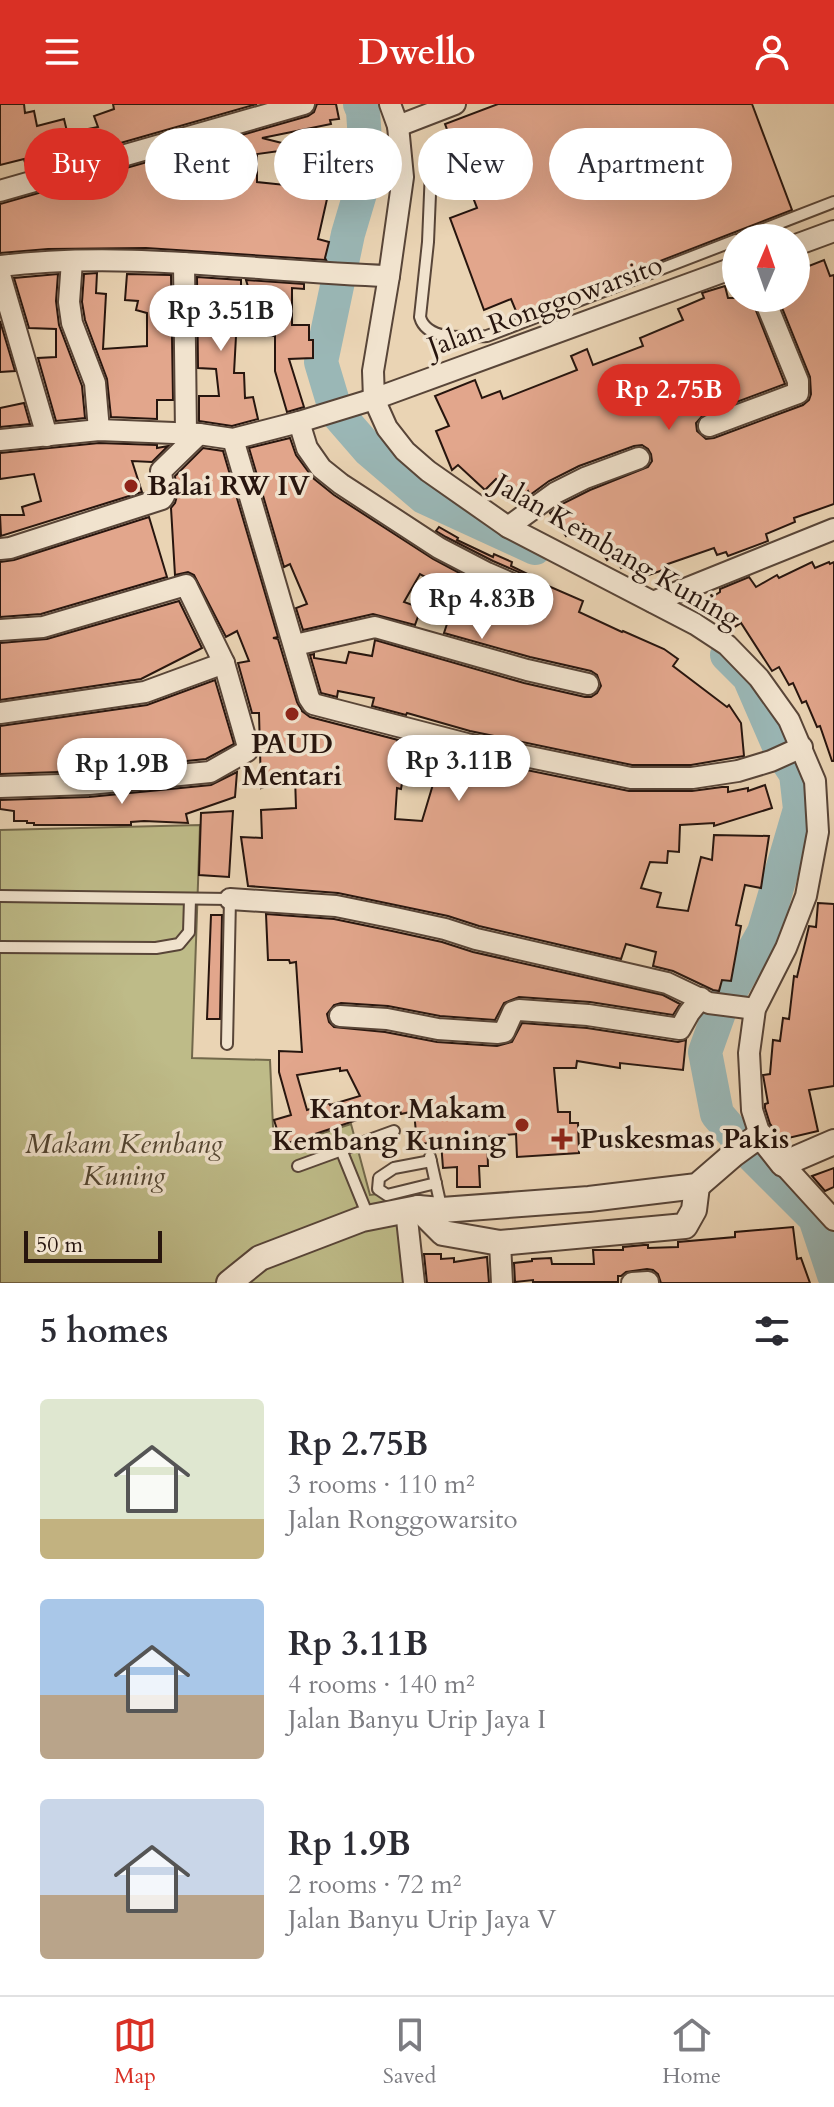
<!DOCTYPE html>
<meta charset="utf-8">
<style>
:root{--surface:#fff;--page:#f2f2f3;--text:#2b2b33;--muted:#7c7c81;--line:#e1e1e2;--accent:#d93025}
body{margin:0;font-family:Cardo,serif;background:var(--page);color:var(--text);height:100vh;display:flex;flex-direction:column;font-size:30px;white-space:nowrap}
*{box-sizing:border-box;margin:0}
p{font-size:26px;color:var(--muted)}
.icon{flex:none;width:44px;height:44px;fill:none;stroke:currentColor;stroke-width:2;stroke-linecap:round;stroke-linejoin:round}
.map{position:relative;height:1179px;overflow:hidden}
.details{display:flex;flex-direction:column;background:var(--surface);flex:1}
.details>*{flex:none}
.top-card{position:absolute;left:24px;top:24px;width:786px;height:72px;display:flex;gap:16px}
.needle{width:52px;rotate:2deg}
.fabs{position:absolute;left:722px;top:120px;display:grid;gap:16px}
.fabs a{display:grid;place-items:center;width:88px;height:88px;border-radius:50%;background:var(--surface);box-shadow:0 8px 32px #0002;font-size:40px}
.scale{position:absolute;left:24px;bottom:20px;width:138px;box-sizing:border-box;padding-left:8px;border:4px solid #27150e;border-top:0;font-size:22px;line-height:28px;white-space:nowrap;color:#27150e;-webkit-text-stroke:6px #f1e3ce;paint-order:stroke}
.price{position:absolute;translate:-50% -68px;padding:0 18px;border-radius:28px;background:#fff;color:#222;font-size:26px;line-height:52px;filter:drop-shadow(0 2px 4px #0008)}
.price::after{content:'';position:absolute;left:50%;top:48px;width:24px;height:18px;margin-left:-12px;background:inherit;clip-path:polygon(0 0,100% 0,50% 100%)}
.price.current{background:var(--accent);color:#fff}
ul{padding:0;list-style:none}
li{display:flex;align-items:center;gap:24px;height:200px;padding:0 40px}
li span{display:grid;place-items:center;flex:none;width:224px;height:160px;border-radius:8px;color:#555}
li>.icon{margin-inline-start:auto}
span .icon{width:96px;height:96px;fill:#fffc;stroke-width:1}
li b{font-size:34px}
h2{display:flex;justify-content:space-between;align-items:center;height:96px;padding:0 40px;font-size:34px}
.chip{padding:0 28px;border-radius:36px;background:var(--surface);box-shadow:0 8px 32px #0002;font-size:28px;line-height:72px}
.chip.current{background:var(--accent);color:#fff}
header{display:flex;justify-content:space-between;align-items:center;height:104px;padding:0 40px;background:var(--accent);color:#fff;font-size:36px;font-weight:600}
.menu{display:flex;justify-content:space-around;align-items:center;height:112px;border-top:2px solid var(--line);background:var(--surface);font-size:22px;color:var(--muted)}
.menu a{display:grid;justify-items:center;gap:4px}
.menu .current{color:var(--accent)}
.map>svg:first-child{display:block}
.green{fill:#bebb88;stroke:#72684b;stroke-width:2}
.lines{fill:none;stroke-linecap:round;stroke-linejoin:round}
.river{stroke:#9ab7b6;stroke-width:34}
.building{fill:#e2a68c;stroke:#27150e;stroke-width:2;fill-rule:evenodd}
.service-casing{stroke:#584538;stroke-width:14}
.minor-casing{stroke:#584538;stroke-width:24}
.tertiary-casing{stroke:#584538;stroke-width:28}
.service{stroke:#f1e3ce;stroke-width:10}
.minor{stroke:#f1e3ce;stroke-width:20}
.tertiary{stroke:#f1e3ce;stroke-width:24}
.poi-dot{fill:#8f2418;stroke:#f1e3ce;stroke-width:3}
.labels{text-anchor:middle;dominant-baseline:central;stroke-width:7;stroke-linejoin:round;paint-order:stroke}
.street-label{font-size:28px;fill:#27150e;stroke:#f1e3ce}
.poi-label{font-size:28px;font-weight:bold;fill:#27150e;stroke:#f1e3ce;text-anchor:start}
.park-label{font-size:28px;font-style:italic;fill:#544733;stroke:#f1e3ce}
</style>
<header><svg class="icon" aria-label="menu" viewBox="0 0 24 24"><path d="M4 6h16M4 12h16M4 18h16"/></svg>Dwello<svg class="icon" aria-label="person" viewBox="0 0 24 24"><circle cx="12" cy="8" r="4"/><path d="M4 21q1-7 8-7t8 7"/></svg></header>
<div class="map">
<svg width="834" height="1179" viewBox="0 0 834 1179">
<rect width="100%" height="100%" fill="#ead4b4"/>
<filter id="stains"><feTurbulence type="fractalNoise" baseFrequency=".0025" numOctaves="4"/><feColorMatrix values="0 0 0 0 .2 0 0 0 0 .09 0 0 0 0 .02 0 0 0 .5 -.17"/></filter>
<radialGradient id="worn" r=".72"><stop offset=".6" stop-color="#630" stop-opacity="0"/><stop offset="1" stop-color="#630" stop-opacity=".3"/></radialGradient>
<!-- green -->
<polygon class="green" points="200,721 192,954 270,956 274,1045 351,1020 370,1091 395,1088 411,1098 417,1179 0,1179 0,726"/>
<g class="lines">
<!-- river -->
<g class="river">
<polyline points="360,0 363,7 367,66 348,130 321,258 336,308 369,346 424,393 535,444"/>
<polyline points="727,551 749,573 782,649 796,670 800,705 764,828 720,906 705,948 717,1010 750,1049 815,1114 834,1171"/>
</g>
</g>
<!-- building -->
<g class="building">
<polygon points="0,0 24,0 25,9 34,7 37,22 64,15 71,44 58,47 62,56 27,66 24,55 0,61"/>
<polygon points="113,0 257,0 89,48 83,26 98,23 94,12 114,5"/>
<path d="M 317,0 L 336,0 L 339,15 L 330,16 L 331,20 L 262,34 L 322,49 L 317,68 L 332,70 L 329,95 L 327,95 L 318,135 L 329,138 L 325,154 L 326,156 L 146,144 L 48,145 L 0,149 L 0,100 L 308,12 L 314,8 ZM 294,45 L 285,81 L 257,78 L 257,50 Z"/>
<polygon points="498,0 752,0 792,106 518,212 511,195 484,206 450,114 477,104 445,20"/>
<polygon points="824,156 830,172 834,171 834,400 794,414 795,418 766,430 768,437 728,452 726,448 717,451 714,444 662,462 663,466 640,474 634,459 621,464 615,450 607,456 583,420 566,432 550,409 562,400 590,386 648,363 652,357 651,350 648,345 642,341 634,342 579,362 549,377 530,391 528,387 518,400 496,375 485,386 458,361 452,366 436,327 449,322 435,292 475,276 482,294 500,287 503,295 577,266 571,252 587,245 593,261 643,242 640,234 683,216 678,205 704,194 702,189 725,182 728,194 751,194 785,280 704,310 696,319 697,327 706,335 714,334 803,301 809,296 811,290 810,273 778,194 796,194 796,161 807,157 809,162"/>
<polygon points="97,169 96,189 106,190 103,245 147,242 147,209 136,206 138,197 125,196 127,170 171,171 173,296 157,296 157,315 111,313 107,275 85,216 82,198 84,170"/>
<polygon points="58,170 56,197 59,221 82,282 85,314 56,317 38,254 56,253 56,225 29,224 14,174"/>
<polygon points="197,173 241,176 241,189 232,191 241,232 236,232 234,269 244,269 245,294 253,293 258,315 232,322 199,317 199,292 219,292 216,265 198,264"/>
<polygon points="246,176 304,180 304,185 292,184 292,221 309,221 309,236 313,236 313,254 289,255 304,303 287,308 275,267 275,232 263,231"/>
<polygon points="0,217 15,267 0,268"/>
<polygon points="24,299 30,320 0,323 0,304"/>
<polygon points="290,334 296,351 313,374 334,391 433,455 482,481 526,500 532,501 538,499 543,492 542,481 537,476 493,457 446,433 436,427 439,423 458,434 457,436 493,453 494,450 512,458 511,462 540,476 539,478 583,497 579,508 622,528 623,527 664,545 678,555 673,562 727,603 729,601 741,619 744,652 691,661 632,661 470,627 407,609 406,611 372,602 374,594 338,587 337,593 321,589 310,551 314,550 314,554 346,559 349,548 372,552 375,536 524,579 585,593 591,593 597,589 601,582 597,571 591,567 530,553 444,529 451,508 435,503 442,482 420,470 404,498 421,504 415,521 373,510 303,526 296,504 307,500 290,460 284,463 249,344"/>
<polygon points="99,339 157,341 157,344 168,342 152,358 132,357 142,388 1,432 0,411 24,411 22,403 41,397 34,370 0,375 0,349"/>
<polygon points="203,344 223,347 278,533 273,534 278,535 297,598 302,607 310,613 398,636 397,638 409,640 401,685 397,684 395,715 422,717 437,667 435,666 439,648 629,687 692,687 722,683 728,683 728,688 748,684 748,687 765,681 772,704 714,722 714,719 680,721 679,748 668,747 667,759 650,758 641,784 661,789 657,803 688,807 701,753 712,756 714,731 769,732 761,784 745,781 736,821 741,822 731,877 722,876 719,887 713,886 673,867 653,862 656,848 626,840 621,855 479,822 448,812 338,789 248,782 241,733 262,734 261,706 296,704 295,672 261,684 259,609 252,609 238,559 249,557 237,527 226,533 194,471 188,468 175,471 171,404 175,399 177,392 175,372"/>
<polygon points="149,413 167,473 41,510 0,513 0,458 14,456"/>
<polygon points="812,458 815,464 829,458 830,460 834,458 834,657 832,657 820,622 817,623 806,597 802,599 793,579 789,581 779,563 772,567 741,519 730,526 709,495 720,488 720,485 749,473 756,483 777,471 779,474"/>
<polygon points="179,497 202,544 141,575 0,596 0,539 47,535"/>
<polygon points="215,576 234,640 206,655 88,667 0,670 0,622 147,601"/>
<polygon points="237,668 235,693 186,710 188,719 144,717 131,718 131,721 34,721 34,719 27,719 27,717 14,717 14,707 0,705 0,696 89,693 211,681"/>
<polygon points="233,707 229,773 199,771 201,709"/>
<polygon points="818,799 834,800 834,982 809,986 818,1027 788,1034 789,1035 784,1037 770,1020 765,1004 765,1000 768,999 763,971 770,970 773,936 780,937 783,914 789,915 794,872 797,873 809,822 816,823"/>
<path d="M 266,810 L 334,815 L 392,827 L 442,838 L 473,848 L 663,891 L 680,900 L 673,911 L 590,898 L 519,893 L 504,899 L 495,916 L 440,912 L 388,902 L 341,899 L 334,901 L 327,910 L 329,918 L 334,923 L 385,928 L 437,938 L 497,942 L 512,938 L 522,919 L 587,924 L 678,938 L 686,936 L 683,966 L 620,959 L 620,964 L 577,957 L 576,964 L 554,964 L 558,1008 L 570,1008 L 570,1019 L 578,1019 L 579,1049 L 517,1053 L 516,1030 L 487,1033 L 488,1062 L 479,1062 L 480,1083 L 457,1083 L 457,1063 L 443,1064 L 441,1038 L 417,1040 L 414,1007 L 401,1010 L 399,1002 L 282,1041 L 274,1016 L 291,1011 L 279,968 L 279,947 L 302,948 L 296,858 L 290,859 L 289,856 L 268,856 ZM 340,964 L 340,967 L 347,966 L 360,992 L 330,1001 L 329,999 L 307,1006 L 297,971 Z"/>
<polygon points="211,811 222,811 220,915 207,915"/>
<polygon points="834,1064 834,1083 825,1087 812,1072"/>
<polygon points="793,1123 797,1155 801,1154 810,1179 661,1179 658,1170 653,1166 647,1165 626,1168 621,1172 618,1172 618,1178 533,1178 533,1176 515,1178 514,1159 532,1157 532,1155 551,1154 552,1160 594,1160 593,1146 623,1146 623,1143 644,1141 648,1141 648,1144 678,1143 678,1138 735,1133 735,1128"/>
<polygon points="424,1150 441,1150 441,1155 454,1154 454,1158 487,1153 489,1179 427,1179"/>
</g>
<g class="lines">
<defs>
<g id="service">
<path d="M 431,66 L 428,138 L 420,213 C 427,238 466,233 487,232 L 736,136"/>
<polyline points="741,134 834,98"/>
<polyline points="0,792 230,795 227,940"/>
<polyline points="0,843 156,844 179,840 189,828 190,795"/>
<polyline points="342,1048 368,1112"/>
<polyline points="430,1053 442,1107"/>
<polyline points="431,1057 394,1064 379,1074 378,1085 387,1091 436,1079"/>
<polyline points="298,1062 394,1027"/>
</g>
<g id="minor">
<polyline points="390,0 398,22 403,73 389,172 373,267 374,295 387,324 405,347 428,367 508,423 695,520 727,541 759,574 789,616 815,677 818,728 806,792 786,844 755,905 749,949 752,1006 760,1031"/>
<polyline points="398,22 455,0"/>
<polyline points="0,87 304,0"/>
<polyline points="796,141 834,127"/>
<polyline points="72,157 69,198 72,219 95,279 99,326"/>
<polyline points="184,159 186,330"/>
<path d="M 0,162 C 129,146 260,168 389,172"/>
<polyline points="0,171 47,332"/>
<polyline points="299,318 307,344 321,364 341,380 439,444 487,469 531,488"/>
<polyline points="709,322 798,289 798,277 764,194"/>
<polyline points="233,335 309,594 313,600 467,640 631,674 692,674 738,667 771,657 802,643"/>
<polyline points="0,336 99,326 199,330 233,335 299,318 374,295 736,163"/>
<polyline points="508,423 555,389 585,374 639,354"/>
<polyline points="0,445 10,444 162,395 164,392 161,367 199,330"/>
<polyline points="653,498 834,425"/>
<polyline points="0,526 43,523 186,481 224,559 248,643 247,647 210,668 89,680 0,683"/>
<polyline points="295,541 375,523 527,566 588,580"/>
<polyline points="0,609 145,588 224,559"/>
<polyline points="230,795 336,802 395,814 445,825 476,835 667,879 709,899 755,905"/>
<polyline points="340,912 387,915 438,925 498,929 504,928 513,908 519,906 588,911 680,925 689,909 701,894"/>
<polyline points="783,1060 834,1116"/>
<polyline points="406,1106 414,1179"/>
<polyline points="500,1139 502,1179"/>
<polyline points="632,1179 648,1178"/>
</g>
<g id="tertiary">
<polyline points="418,1104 443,1129 500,1139 685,1122 694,1106 697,1082"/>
<polyline points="229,1179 260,1154 362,1115 418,1104 442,1106 589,1095 697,1082 734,1050 760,1031 783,1060 834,1038"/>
</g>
</defs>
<!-- service casing -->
<use href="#service" class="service-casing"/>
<!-- minor casing -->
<use href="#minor" class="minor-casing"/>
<!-- tertiary casing -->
<use href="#tertiary" class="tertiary-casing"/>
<!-- service -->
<use href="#service" class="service"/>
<!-- minor -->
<use href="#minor" class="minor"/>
<!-- tertiary -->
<use href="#tertiary" class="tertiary"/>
</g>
<!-- markers -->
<g class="poi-dot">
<circle cx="131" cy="382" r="8"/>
<circle cx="292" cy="610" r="8"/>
<circle cx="522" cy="1021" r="8"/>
<path d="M558 1023h8v8h8v8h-8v8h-8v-8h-8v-8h8z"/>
</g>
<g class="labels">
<!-- street labels -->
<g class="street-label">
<text transform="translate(545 202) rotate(-20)">Jalan Ronggowarsito</text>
<text transform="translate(617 447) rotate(30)">Jalan Kembang Kuning</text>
</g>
<!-- poi labels -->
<g class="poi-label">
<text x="147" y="382">Balai RW IV</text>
<text x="292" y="640" text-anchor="middle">PAUD<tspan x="292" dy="32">Mentari</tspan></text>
<text x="506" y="1005" text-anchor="end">Kantor Makam<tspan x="506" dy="32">Kembang Kuning</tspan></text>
<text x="580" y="1035">Puskesmas Pakis</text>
</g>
<!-- park labels -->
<g class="park-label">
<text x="124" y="1040">Makam Kembang<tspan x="124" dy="32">Kuning</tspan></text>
</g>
</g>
<rect width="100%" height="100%" filter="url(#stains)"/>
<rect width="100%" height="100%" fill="url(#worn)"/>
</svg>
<div class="fabs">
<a><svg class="needle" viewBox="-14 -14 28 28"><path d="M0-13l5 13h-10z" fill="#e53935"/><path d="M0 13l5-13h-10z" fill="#7c7c81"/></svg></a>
</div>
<div class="scale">50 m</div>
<b class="price" style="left:221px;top:249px">Rp 3.51B</b>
<b class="price current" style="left:669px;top:328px">Rp 2.75B</b>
<b class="price" style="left:482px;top:537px">Rp 4.83B</b>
<b class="price" style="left:459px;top:699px">Rp 3.11B</b>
<b class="price" style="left:122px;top:702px">Rp 1.9B</b>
<div class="top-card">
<a class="chip current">Buy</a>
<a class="chip">Rent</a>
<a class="chip">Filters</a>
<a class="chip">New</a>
<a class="chip">Apartment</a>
</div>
</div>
<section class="details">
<h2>5 homes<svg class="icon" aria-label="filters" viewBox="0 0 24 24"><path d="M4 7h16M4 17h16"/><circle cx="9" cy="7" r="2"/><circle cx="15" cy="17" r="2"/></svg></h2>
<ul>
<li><span style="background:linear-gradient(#dfe7d0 75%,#c2b280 0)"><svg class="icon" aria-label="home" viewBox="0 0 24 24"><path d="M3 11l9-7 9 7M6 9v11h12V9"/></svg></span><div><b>Rp 2.75B</b><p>3 rooms · 110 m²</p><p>Jalan Ronggowarsito</p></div></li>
<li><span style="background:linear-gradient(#a9c7e8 60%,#b9a48a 0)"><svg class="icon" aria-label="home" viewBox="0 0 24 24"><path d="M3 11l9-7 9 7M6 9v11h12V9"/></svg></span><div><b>Rp 3.11B</b><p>4 rooms · 140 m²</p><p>Jalan Banyu Urip Jaya I</p></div></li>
<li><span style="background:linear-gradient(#c9d6e8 60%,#b9a48a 0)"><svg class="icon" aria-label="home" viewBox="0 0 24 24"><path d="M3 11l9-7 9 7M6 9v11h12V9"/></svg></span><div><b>Rp 1.9B</b><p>2 rooms · 72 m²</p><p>Jalan Banyu Urip Jaya V</p></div></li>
</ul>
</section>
<nav class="menu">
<a class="current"><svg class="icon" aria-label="map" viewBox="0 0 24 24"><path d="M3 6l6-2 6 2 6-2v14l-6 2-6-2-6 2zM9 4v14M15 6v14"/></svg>Map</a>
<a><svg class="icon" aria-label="saved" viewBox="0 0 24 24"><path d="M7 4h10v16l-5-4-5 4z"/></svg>Saved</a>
<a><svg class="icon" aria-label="home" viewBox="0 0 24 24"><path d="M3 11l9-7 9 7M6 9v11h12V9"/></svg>Home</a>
</nav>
